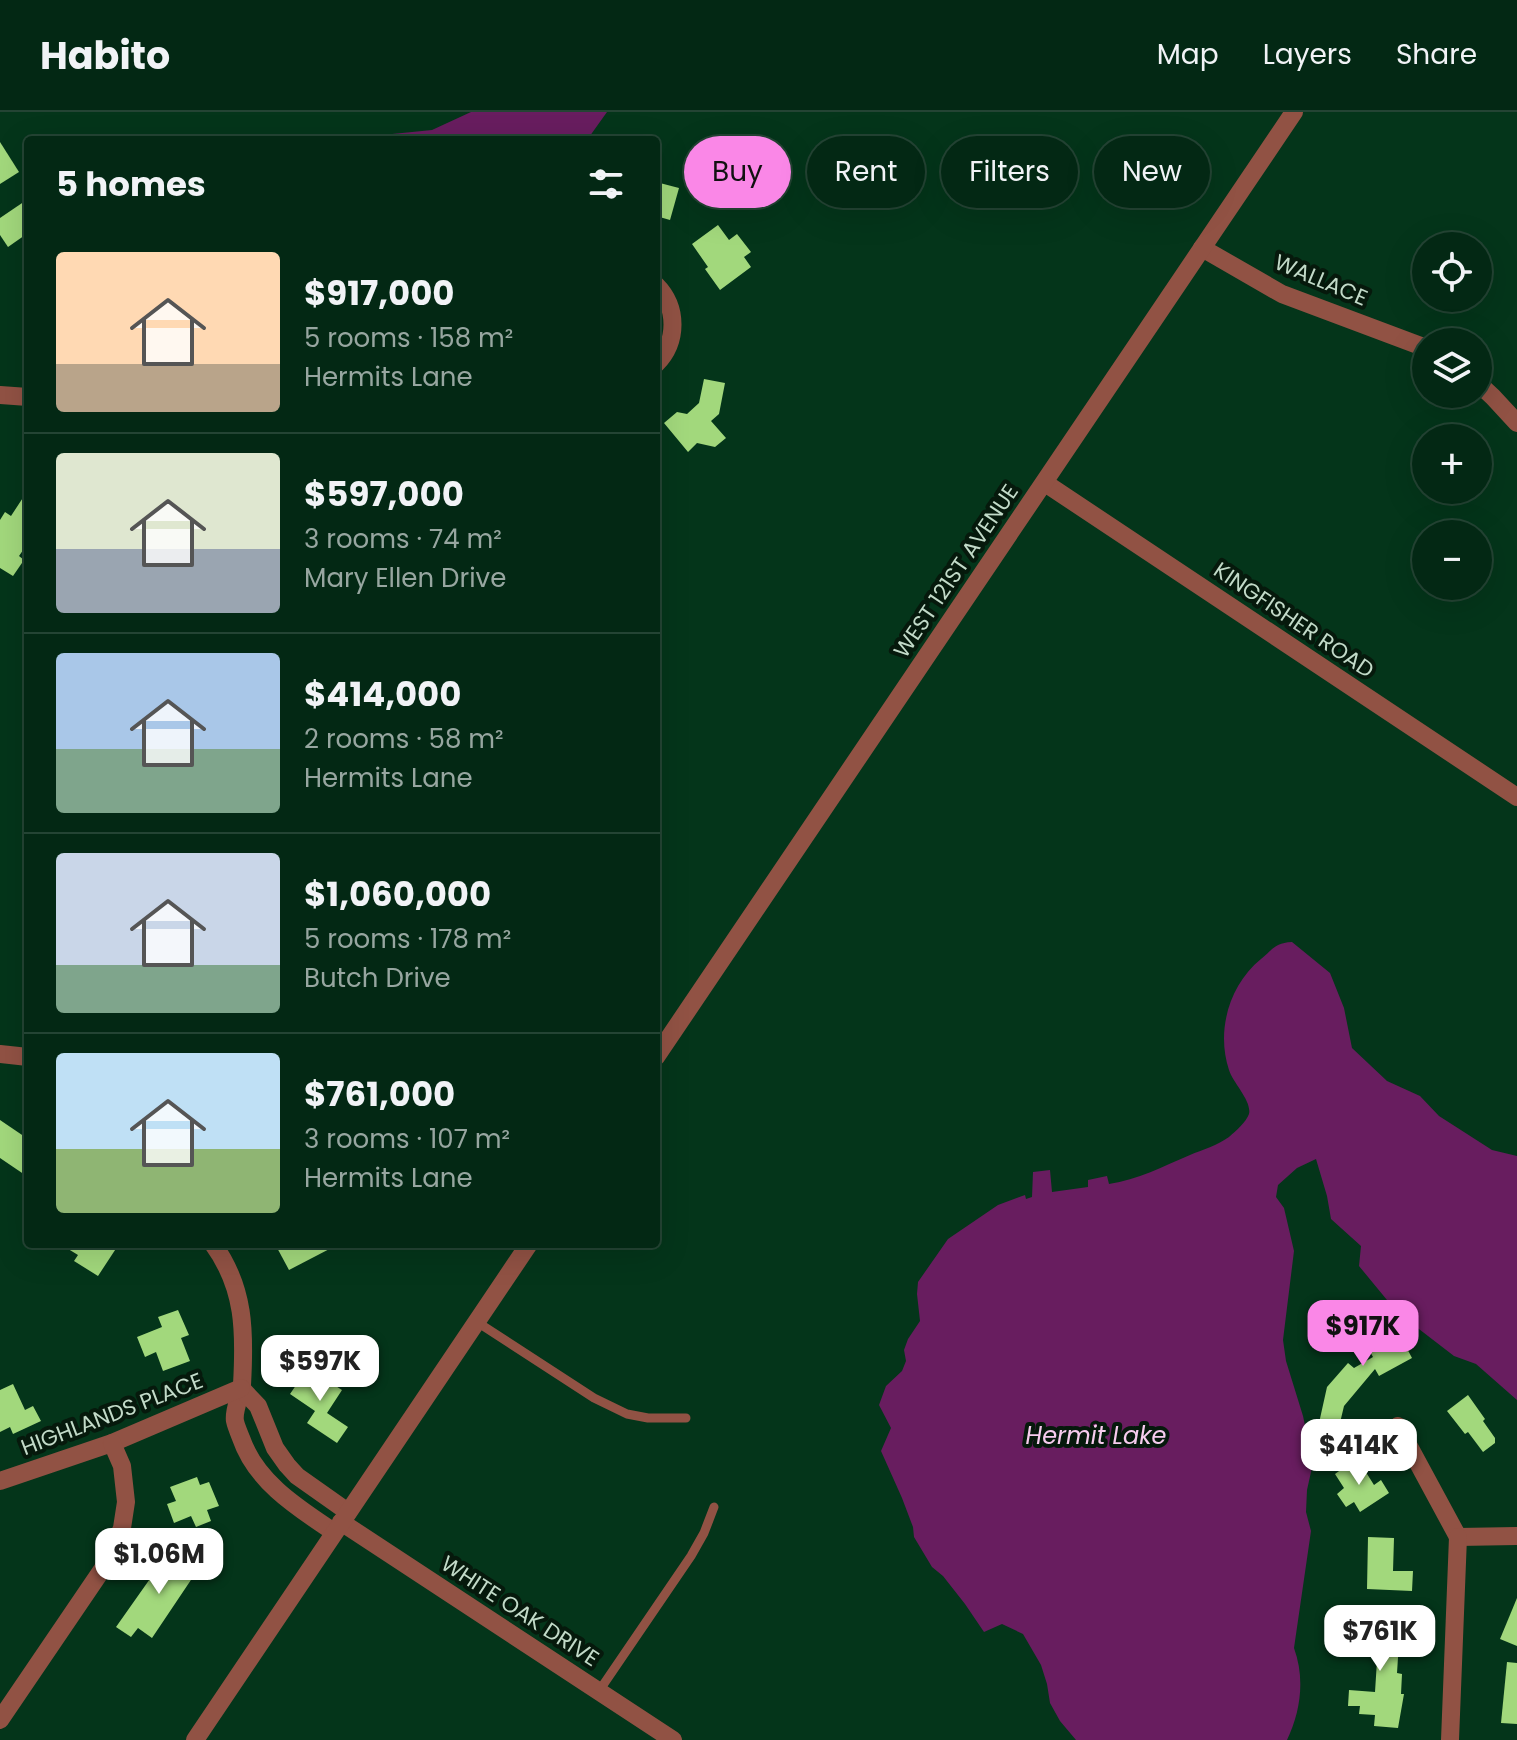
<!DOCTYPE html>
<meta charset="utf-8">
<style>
:root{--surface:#032814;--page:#113422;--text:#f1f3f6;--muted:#97a6a0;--line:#244434;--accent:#fa87e7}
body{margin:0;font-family:Poppins,sans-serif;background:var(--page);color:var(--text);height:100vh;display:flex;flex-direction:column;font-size:30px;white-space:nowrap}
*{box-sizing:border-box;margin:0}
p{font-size:26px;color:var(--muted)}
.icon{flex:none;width:44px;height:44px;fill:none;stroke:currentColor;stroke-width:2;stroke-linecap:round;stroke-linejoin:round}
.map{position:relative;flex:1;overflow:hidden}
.sheet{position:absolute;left:24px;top:24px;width:636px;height:1112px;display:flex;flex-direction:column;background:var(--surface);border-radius:8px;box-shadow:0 8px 32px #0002,0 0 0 2px var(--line)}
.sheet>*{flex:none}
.banner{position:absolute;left:684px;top:24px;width:712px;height:72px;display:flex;gap:16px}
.buttons{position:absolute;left:1412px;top:120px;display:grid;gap:16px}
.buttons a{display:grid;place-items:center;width:80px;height:80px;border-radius:50%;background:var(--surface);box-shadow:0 8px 32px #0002,0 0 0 2px var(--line);font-size:40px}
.price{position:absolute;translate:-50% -68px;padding:0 18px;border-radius:16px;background:#fff;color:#222;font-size:26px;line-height:52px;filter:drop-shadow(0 2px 4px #0008)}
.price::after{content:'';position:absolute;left:50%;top:48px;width:24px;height:18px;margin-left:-12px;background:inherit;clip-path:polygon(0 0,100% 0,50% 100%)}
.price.on{background:var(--accent);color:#111}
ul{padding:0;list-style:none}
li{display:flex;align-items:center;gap:24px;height:200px;padding:0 32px}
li+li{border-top:2px solid var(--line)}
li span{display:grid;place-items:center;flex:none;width:224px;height:160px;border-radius:8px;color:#555}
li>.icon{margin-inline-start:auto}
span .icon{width:96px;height:96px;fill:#fffc;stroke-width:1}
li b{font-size:34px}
h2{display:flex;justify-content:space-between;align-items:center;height:96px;padding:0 32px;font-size:34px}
.tag{padding:0 28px;border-radius:36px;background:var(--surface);box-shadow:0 8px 32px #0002,0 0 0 2px var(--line);font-size:28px;line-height:72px}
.tag.on{background:var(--accent);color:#111}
header{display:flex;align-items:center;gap:48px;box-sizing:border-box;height:112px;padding:0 40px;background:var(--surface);border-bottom:2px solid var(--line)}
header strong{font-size:38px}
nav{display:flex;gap:44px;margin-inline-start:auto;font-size:28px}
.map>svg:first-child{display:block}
.water{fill:#681d5f}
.building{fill:#a2d87c}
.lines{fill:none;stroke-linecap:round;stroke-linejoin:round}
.service{stroke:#915244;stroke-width:9}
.minor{stroke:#915244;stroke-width:18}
.labels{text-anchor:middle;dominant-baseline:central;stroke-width:8;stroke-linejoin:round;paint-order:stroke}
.street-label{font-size:22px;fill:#c2dac8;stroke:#06190c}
.water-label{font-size:24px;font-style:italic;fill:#f7ccee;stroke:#06190c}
</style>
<header>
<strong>Habito</strong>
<nav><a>Map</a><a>Layers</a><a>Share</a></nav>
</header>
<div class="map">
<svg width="1517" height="1628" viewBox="0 0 1517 1628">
<rect width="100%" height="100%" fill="#04351a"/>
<!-- water -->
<g class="water">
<polygon points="471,0 607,0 587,28 368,28 382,23 432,18"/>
<path d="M 1292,830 L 1330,861 L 1344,896 L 1352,936 L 1387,969 L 1420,984 L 1439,1004 L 1492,1038 L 1517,1044 L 1517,1288 L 1476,1252 L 1454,1244 L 1415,1214 L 1387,1188 L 1359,1154 L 1361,1134 L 1331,1107 L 1327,1084 L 1316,1047 L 1297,1056 L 1278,1073 L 1276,1085 L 1284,1096 L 1294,1139 L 1283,1228 L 1286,1249 L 1303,1304 L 1313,1351 L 1307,1378 L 1306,1400 L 1311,1419 L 1294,1536 C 1305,1566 1301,1599 1287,1628 L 1076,1628 L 1060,1609 L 1050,1591 L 1047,1572 L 1041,1553 L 1023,1522 L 1002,1512 L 984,1520 L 965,1492 L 943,1464 L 932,1455 L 914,1425 L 913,1415 L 902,1386 L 881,1339 L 891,1316 L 879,1293 L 886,1274 L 902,1259 L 906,1249 L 904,1238 L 908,1227 L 920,1209 L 917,1182 L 918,1170 L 948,1127 L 998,1093 L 1025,1083 L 1026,1087 L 1032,1085 L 1033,1060 L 1050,1058 L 1052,1080 L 1088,1075 L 1088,1068 L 1107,1064 L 1109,1072 C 1137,1068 1164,1054 1190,1043 C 1202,1038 1218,1033 1229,1025 C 1236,1019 1246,1010 1249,1002 C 1252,989 1233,971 1229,958 C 1216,919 1229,873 1261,847 C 1273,837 1275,831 1292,830 Z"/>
</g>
<!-- building -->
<g class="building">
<polygon points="0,30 19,60 0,72"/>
<polygon points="656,70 679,76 670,108 656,104"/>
<polygon points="28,87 28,121 8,135 0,123 0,106"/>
<polygon points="718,113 729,128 737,122 751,140 744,145 751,155 720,178 705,157 708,155 692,132"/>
<polygon points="704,267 725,271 719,302 711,309 726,326 715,335 697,331 688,340 664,311 677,300 687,302 699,291"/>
<polygon points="28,378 28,431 19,444 24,448 13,464 0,456 0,408 5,400 11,404"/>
<polygon points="0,1008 28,1027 28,1065 0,1046"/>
<polygon points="60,1132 119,1132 98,1164 74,1149 78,1143"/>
<polygon points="275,1132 339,1132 289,1158"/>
<polygon points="178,1198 189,1223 181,1226 190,1249 163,1259 156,1240 145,1245 137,1225 162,1215 158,1205"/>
<polygon points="1379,1200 1396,1232 1403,1229 1412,1246 1379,1264 1375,1257 1344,1294 1339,1315 1319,1311 1327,1275 1348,1251 1354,1256 1373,1245 1355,1213"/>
<polygon points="320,1256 334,1266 331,1271 342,1278 327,1301 348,1315 337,1331 307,1311 315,1299 290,1282 305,1260 313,1265"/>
<polygon points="13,1272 25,1298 33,1294 41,1309 13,1322 10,1315 0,1320 0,1278"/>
<polygon points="1468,1283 1485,1307 1483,1309 1495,1326 1495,1331 1483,1340 1468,1320 1465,1322 1447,1299"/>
<polygon points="1357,1346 1374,1373 1381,1368 1389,1381 1360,1400 1354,1390 1346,1395 1337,1382 1344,1376 1335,1362"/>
<polygon points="197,1365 200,1373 209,1370 219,1394 207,1398 211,1409 196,1415 191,1404 174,1411 167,1392 176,1389 170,1375"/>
<polygon points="1368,1425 1394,1426 1393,1459 1413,1459 1412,1479 1367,1477"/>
<polygon points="171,1437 199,1456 152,1526 138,1516 131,1525 116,1515"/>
<polygon points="1517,1486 1517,1534 1500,1527"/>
<polygon points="1357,1503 1391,1504 1390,1530 1399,1530 1397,1561 1402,1562 1401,1582 1404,1582 1398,1616 1374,1614 1375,1603 1359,1602 1360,1594 1348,1594 1349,1578 1375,1580 1378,1533 1355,1532"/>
<polygon points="1507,1550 1517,1551 1517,1612 1501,1611"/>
</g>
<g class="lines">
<!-- service -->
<g class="service">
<polyline points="477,1210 594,1286 627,1302 648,1306 686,1306"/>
<polyline points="599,1579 691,1444 704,1421 714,1395"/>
</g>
<!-- minor -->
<g class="minor">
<polyline points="1202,136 1282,182 1426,236"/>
<path d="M 656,173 C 678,195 678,230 656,252"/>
<polyline points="1478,271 1493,285 1517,311"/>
<polyline points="0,283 28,285"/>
<polyline points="1045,371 1517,685"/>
<polyline points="0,942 28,945"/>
<polyline points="656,945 1294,0"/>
<path d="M 213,1132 C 245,1176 245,1220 242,1273 C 241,1284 233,1298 235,1309 C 236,1314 239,1321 241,1326 C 256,1370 298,1396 334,1420"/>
<polyline points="241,1276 258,1294 275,1336 287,1353 297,1364 348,1400"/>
<polyline points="1398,1314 1458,1425 1517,1424"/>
<polyline points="0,1369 112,1331 241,1276"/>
<polyline points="341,1410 673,1628"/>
<polyline points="0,1608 108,1449 122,1416 126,1390 122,1354 112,1331"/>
<polyline points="195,1628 529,1132"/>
<polyline points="1450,1628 1458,1425"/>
</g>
</g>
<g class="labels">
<!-- street labels -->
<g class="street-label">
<text transform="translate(1321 168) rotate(23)">WALLACE</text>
<text transform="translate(956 459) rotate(-56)">WEST 121ST AVENUE</text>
<text transform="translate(1294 508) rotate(34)">KINGFISHER ROAD</text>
<text transform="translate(112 1302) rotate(-21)">HIGHLANDS PLACE</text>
<text transform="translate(520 1499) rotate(33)">WHITE OAK DRIVE</text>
</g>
<!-- water labels -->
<g class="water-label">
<text x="1096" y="1323">Hermit Lake</text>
</g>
</g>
</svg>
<div class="buttons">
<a><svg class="icon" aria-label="locate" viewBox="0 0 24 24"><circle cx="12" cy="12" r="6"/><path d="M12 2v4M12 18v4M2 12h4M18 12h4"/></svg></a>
<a><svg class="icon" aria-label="layers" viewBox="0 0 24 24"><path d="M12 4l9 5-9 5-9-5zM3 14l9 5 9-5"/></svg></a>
<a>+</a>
<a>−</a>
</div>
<b class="price on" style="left:1363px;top:1256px">$917K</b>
<b class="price" style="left:320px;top:1291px">$597K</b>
<b class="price" style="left:1359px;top:1375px">$414K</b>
<b class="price" style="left:159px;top:1484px">$1.06M</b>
<b class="price" style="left:1380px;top:1561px">$761K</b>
<div class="banner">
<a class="tag on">Buy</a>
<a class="tag">Rent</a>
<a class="tag">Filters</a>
<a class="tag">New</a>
</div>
<section class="sheet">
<h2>5 homes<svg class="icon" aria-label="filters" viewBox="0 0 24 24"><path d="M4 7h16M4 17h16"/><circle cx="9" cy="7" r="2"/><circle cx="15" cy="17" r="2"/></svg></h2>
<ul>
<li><span style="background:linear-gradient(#ffd9b3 70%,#b9a48a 0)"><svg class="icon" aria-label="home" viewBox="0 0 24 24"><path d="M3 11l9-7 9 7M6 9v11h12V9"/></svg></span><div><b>$917,000</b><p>5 rooms · 158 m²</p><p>Hermits Lane</p></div></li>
<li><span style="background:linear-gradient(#dfe7d0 60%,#9aa5b1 0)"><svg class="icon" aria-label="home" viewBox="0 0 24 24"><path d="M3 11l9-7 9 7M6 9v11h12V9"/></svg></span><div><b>$597,000</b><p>3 rooms · 74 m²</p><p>Mary Ellen Drive</p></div></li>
<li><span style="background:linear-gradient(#a9c7e8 60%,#7fa58c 0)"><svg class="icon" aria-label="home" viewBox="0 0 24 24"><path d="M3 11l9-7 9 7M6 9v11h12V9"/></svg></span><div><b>$414,000</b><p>2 rooms · 58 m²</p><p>Hermits Lane</p></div></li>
<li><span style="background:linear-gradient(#c9d6e8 70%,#7fa58c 0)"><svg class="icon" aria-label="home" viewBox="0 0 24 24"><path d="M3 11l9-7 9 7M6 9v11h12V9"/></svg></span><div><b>$1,060,000</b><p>5 rooms · 178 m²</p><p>Butch Drive</p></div></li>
<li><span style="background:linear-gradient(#bfe0f5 60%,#8fb573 0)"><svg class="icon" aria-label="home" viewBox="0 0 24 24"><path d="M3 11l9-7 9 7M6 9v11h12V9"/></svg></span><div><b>$761,000</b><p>3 rooms · 107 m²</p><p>Hermits Lane</p></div></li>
</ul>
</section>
</div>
